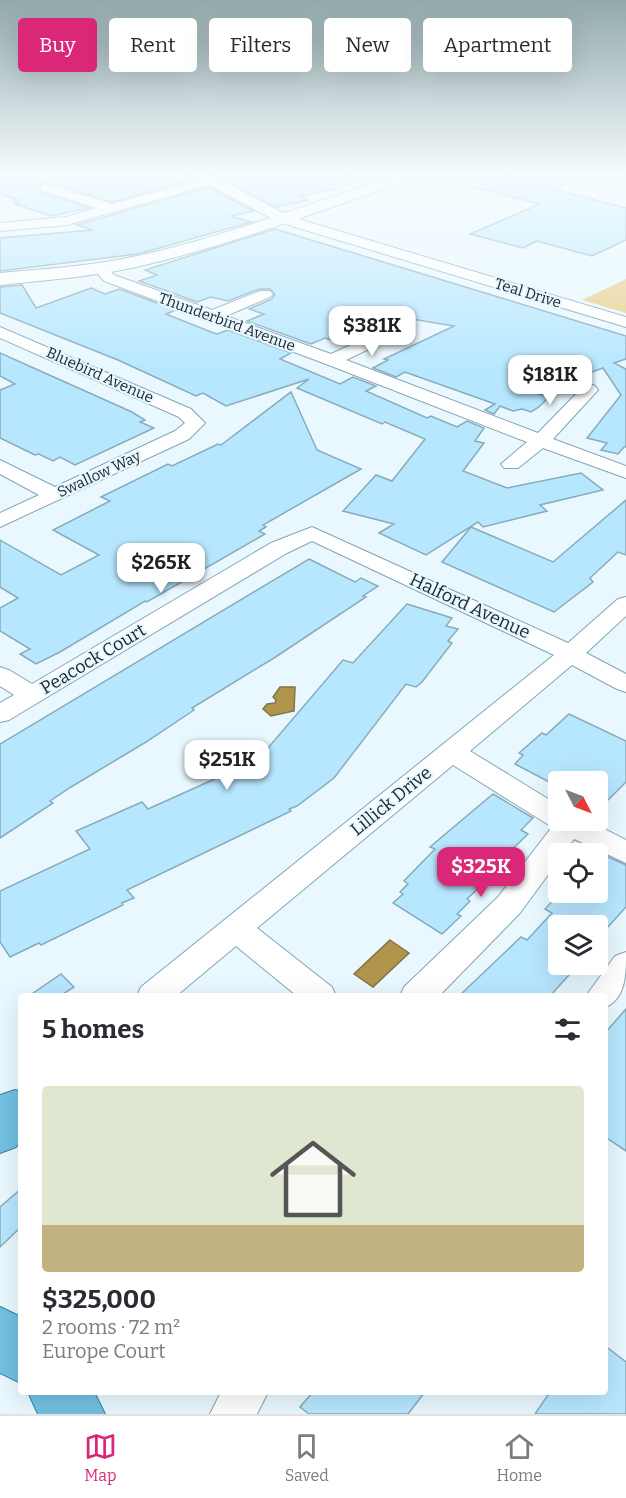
<!DOCTYPE html>
<meta charset="utf-8">
<style>
:root{--surface:#fff;--page:#f7f7f7;--text:#2b2b33;--muted:#7c7c81;--line:#e1e1e2;--accent:#db2777}
body{margin:0;font-family:Bitter,serif;background:var(--page);color:var(--text);height:100vh;display:flex;flex-direction:column;font-size:22px;white-space:nowrap}
*{box-sizing:border-box;margin:0}
p{font-size:20px;color:var(--muted)}
.icon{flex:none;width:33px;height:33px;fill:none;stroke:currentColor;stroke-width:2;stroke-linecap:round;stroke-linejoin:round}
.map{position:relative;flex:1;overflow:hidden}
.drawer{position:absolute;left:18px;top:993px;width:590px;height:402px;display:flex;flex-direction:column;background:var(--surface);border-radius:6px;box-shadow:0 6px 24px #0002}
.drawer>*{flex:none}
.hud{position:absolute;left:18px;top:18px;width:591px;height:54px;display:flex;gap:12px}
.needle{width:39px;rotate:132deg}
.tools{position:absolute;left:548px;top:771px;display:grid;gap:12px}
.tools a{display:grid;place-items:center;width:60px;height:60px;border-radius:6px;background:var(--surface);box-shadow:0 6px 24px #0002;font-size:30px}
.price{position:absolute;translate:-50% -51px;padding:0 14px;border-radius:12px;background:#fff;color:#222;font-size:20px;line-height:39px;filter:drop-shadow(0 2px 3px #0008)}
.price::after{content:'';position:absolute;left:50%;top:36px;width:18px;height:14px;margin-left:-9px;background:inherit;clip-path:polygon(0 0,100% 0,50% 100%)}
.price.on{background:var(--accent);color:#fff}
ul{padding:0;list-style:none}
li{display:grid;align-content:center;gap:12px;height:318px;padding:0 24px}
li+li{border-top:2px solid var(--line)}
li span{display:grid;place-items:center;height:186px;border-radius:6px;color:#555}
li>.icon{margin-inline-start:auto}
span .icon{width:108px;height:108px;fill:#fffc;stroke-width:1}
li b{font-size:26px}
h2{display:flex;justify-content:space-between;align-items:center;height:72px;padding:0 24px;font-size:26px}
.pill{padding:0 21px;border-radius:6px;background:var(--surface);box-shadow:0 6px 24px #0002;font-size:21px;line-height:54px}
.pill.on{background:var(--accent);color:#fff}
.dock{display:flex;justify-content:space-around;align-items:center;height:84px;border-top:2px solid var(--line);background:var(--surface);font-size:16px;color:var(--muted)}
.dock a{display:grid;justify-items:center;gap:3px}
.dock .on{color:var(--accent)}
.map>svg:first-child{display:block}
.green{fill:#e9cd88}
.water{fill:#b2954d;stroke:#847443;stroke-width:1.5}
.building{fill:#b7e7ff;stroke:#88abbb;stroke-width:1.5}
.lines{fill:none;stroke-linecap:round;stroke-linejoin:round}
.minor-casing{stroke:#83a5b6;stroke-width:2}
.tertiary-casing{stroke:#83a5b6;stroke-width:2}
.trunk-casing{stroke:#3b819d;stroke-width:2}
.minor{fill:#fff;fill-rule:evenodd}
.tertiary{fill:#fff;fill-rule:evenodd}
.trunk{fill:#72c0e2;fill-rule:evenodd}
.labels{text-anchor:middle;dominant-baseline:central;stroke-width:4.5;stroke-linejoin:round;paint-order:stroke}
.far-street-label{font-size:15px;fill:#19272d;stroke:#e9f8ff}
.street-label{font-size:18px;fill:#19272d;stroke:#e9f8ff}
</style>
<div class="map">
<svg width="626" height="1414" viewBox="0 0 626 1414">
<rect width="100%" height="100%" fill="#e9f8ff"/>
<!-- green -->
<polygon class="green" points="626,279 626,313 582,300"/>
<!-- water -->
<g class="water">
<polygon points="280,687 295,687 294,711 271,716 263,709 267,704 275,703 276,700 273,697"/>
<polygon points="390,940 409,953 373,987 354,974"/>
</g>
<!-- building -->
<g class="building">
<polygon points="35,173 55,180 56,173 188,173 194,179 112,202 52,183 43,183 39,187 42,193 89,208 51,216 15,204 18,203 14,202 18,200 0,194 0,182"/>
<polygon points="210,173 335,173 362,179 336,189 300,196 308,200 276,207"/>
<polygon points="510,173 592,173 553,189 626,208 626,240 592,256 537,241 523,248 470,234 540,204 474,187"/>
<polygon points="209,187 253,211 231,216 251,222 138,254 0,271 0,238 92,230 77,225"/>
<polygon points="275,229 626,336 626,359 614,363 626,369 626,447 624,447 618,454 601,450 607,443 587,438 621,395 603,368 592,372 569,361 561,369 543,367 538,374 549,382 539,394 550,396 539,407 531,412 522,409 513,411 500,406 494,414 485,410 495,404 405,372 396,377 373,368 388,360 384,359 454,326 394,316 334,341 325,338 311,344 247,321 264,314 249,309 272,299 275,294 270,289 259,289 228,301 211,297 197,302 139,281 157,275 145,270"/>
<polygon points="22,285 36,308 91,288 105,294 119,289 176,310 166,314 211,332 217,334 228,330 291,353 280,359 340,384 353,377 376,386 366,391 427,418 431,416 457,427 467,421 484,428 475,441 484,443 463,471 507,488 581,473 603,490 540,505 547,511 483,527 478,522 426,555 379,533 394,524 343,511 376,475 392,481 425,439 385,422 382,424 297,388 309,379 226,406 203,393 196,396 118,360 0,313 0,287"/>
<polygon points="0,353 132,412 145,420 140,422 154,428 75,465 60,457 53,461 39,454 35,455 0,438 0,390 15,384 0,376"/>
<polygon points="291,392 317,450 361,469 263,525 266,527 259,531 265,534 147,602 145,601 60,652 36,664 20,654 30,649 0,631 0,608 18,598 0,587 0,540 61,575 99,555 53,530 110,501 101,497 168,464 172,466 218,444 221,445"/>
<polygon points="626,500 626,555 618,552 590,578 593,582 554,612 442,562 471,527 553,562"/>
<polygon points="309,559 355,582 361,578 378,586 363,596 366,597 274,658 192,708 194,710 146,742 71,787 50,801 53,803 0,838 0,744"/>
<polygon points="407,604 452,618 446,626 458,629 448,641 452,643 422,682 416,687 406,684 334,778 297,806 289,809 291,811 127,890 134,898 122,903 123,905 41,945 39,943 10,957 0,942 0,891 90,849 76,831 142,802 148,809 228,773 240,769 245,775 343,660 353,663"/>
<polygon points="569,714 626,741 626,782 597,811 597,782 549,782 515,764 523,755 519,753 542,733 546,735"/>
<polygon points="493,794 533,818 521,830 528,834 483,878 487,880 467,899 470,901 457,914 461,916 442,934 393,903 403,894 400,892 408,884 404,881 435,849 430,847"/>
<polygon points="597,852 626,865 626,907 597,939 597,926 558,926 558,964 579,964 550,996 459,996 521,937 527,940 552,913 545,909 561,892 597,892"/>
<polygon points="61,974 74,987 60,996 29,996"/>
<polygon points="626,1009 626,1151 604,1136 604,1034"/>
<polygon points="21,1189 21,1227 0,1247 0,1207"/>
<polygon points="604,1345 626,1362 626,1414 535,1414 550,1392 604,1392"/>
<polygon points="313,1392 425,1392 408,1414 309,1414 300,1407"/>
</g>
<g class="lines">
<defs>
<g id="minor">
<polygon points="190,173 204,173 216,177 277,210 305,221 626,317 626,327 295,227 267,216 209,185 67,225 0,231 0,223 66,217 97,208 43,191 41,188 43,185 51,185 112,204 199,180"/>
<polygon points="376,173 396,173 409,178 403,182 378,176"/>
<polygon points="101,265 106,266 114,275 212,310 260,291 270,291 273,294 270,297 226,316 331,354 384,330 396,330 398,333 396,336 346,360 538,433 578,392 543,377 540,373 543,369 555,369 595,386 598,390 553,439 626,466 626,478 543,448 518,468 504,468 501,464 527,442 326,364 104,281 94,269"/>
<polygon points="0,327 191,409 205,423 189,439 0,527 0,513 39,495 0,474 0,460 55,487 175,431 185,423 179,417 0,338"/>
<polygon points="312,527 568,643 618,599 626,597 626,616 586,653 626,674 626,692 617,689 572,665 470,751 558,805 558,820 587,820 626,840 626,863 574,839 563,854 558,854 558,861 520,913 439,996 400,996 404,987 498,897 552,827 453,765 257,928 332,987 336,996 297,996 236,946 176,996 137,996 141,987 554,655 312,541 287,553 9,720 0,722 0,703 14,695 0,686 0,667 9,670 32,684 271,543"/>
<path d="M 626,952 C 626,975 626,999 604,1008 L 604,996 L 586,996 L 615,956 Z"/>
<polygon points="221,1392 268,1392 257,1414 210,1414"/>
</g>
<path id="tertiary" d="M 404,173 L 426,173 L 423,176 C 328,207 234,245 136,267 C 91,277 45,280 0,285 L 0,273 C 46,269 92,266 137,256 C 228,236 316,201 404,173 Z"/>
<g id="trunk">
<polygon points="15,1090 21,1092 21,1140 16,1147 0,1153 0,1095"/>
<polygon points="0,1307 21,1317 21,1383 0,1373"/>
<polygon points="28,1392 94,1392 105,1414 38,1414"/>
</g>
</defs>
<!-- minor casing -->
<use href="#minor" class="minor-casing"/>
<!-- tertiary casing -->
<use href="#tertiary" class="tertiary-casing"/>
<!-- trunk casing -->
<use href="#trunk" class="trunk-casing"/>
<!-- minor -->
<use href="#minor" class="minor"/>
<!-- tertiary -->
<use href="#tertiary" class="tertiary"/>
<!-- trunk -->
<use href="#trunk" class="trunk"/>
</g>
<!-- sky -->
<linearGradient id="sky" x2="0" y2="1"><stop stop-color="#92a8aa"/><stop offset="0.47" stop-color="#f5fcff"/><stop offset="1" stop-color="#f5fcff" stop-opacity="0"/></linearGradient>
<rect width="626" height="370" fill="url(#sky)"/>
<g class="labels">
<!-- far-street labels -->
<g class="far-street-label">
<text transform="translate(528 293) rotate(17)">Teal Drive</text>
<text transform="translate(227 322) rotate(20)">Thunderbird Avenue</text>
<text transform="translate(100 375) rotate(24)">Bluebird Avenue</text>
<text transform="translate(99 474) rotate(-25)">Swallow Way</text>
</g>
<!-- street labels -->
<g class="street-label">
<text transform="translate(470 606) rotate(25)">Halford Avenue</text>
<text transform="translate(93 659) rotate(-31)">Peacock Court</text>
<text transform="translate(391 801) rotate(-39)">Lillick Drive</text>
</g>
</g>
</svg>
<div class="tools">
<a><svg class="needle" viewBox="-14 -14 28 28"><path d="M0-13l5 13h-10z" fill="#e53935"/><path d="M0 13l5-13h-10z" fill="#7c7c81"/></svg></a>
<a><svg class="icon" aria-label="locate" viewBox="0 0 24 24"><circle cx="12" cy="12" r="6"/><path d="M12 2v4M12 18v4M2 12h4M18 12h4"/></svg></a>
<a><svg class="icon" aria-label="layers" viewBox="0 0 24 24"><path d="M12 4l9 5-9 5-9-5zM3 14l9 5 9-5"/></svg></a>
</div>
<b class="price" style="left:372px;top:357px">$381K</b>
<b class="price" style="left:550px;top:406px">$181K</b>
<b class="price" style="left:161px;top:594px">$265K</b>
<b class="price" style="left:227px;top:791px">$251K</b>
<b class="price on" style="left:481px;top:898px">$325K</b>
<div class="hud">
<a class="pill on">Buy</a>
<a class="pill">Rent</a>
<a class="pill">Filters</a>
<a class="pill">New</a>
<a class="pill">Apartment</a>
</div>
<section class="drawer">
<h2>5 homes<svg class="icon" aria-label="filters" viewBox="0 0 24 24"><path d="M4 7h16M4 17h16"/><circle cx="9" cy="7" r="2"/><circle cx="15" cy="17" r="2"/></svg></h2>
<ul>
<li><span style="background:linear-gradient(#dfe7d0 75%,#c2b280 0)"><svg class="icon" aria-label="home" viewBox="0 0 24 24"><path d="M3 11l9-7 9 7M6 9v11h12V9"/></svg></span><div><b>$325,000</b><p>2 rooms · 72 m²</p><p>Europe Court</p></div></li>
</ul>
</section>
</div>
<nav class="dock">
<a class="on"><svg class="icon" aria-label="map" viewBox="0 0 24 24"><path d="M3 6l6-2 6 2 6-2v14l-6 2-6-2-6 2zM9 4v14M15 6v14"/></svg>Map</a>
<a><svg class="icon" aria-label="saved" viewBox="0 0 24 24"><path d="M7 4h10v16l-5-4-5 4z"/></svg>Saved</a>
<a><svg class="icon" aria-label="home" viewBox="0 0 24 24"><path d="M3 11l9-7 9 7M6 9v11h12V9"/></svg>Home</a>
</nav>
